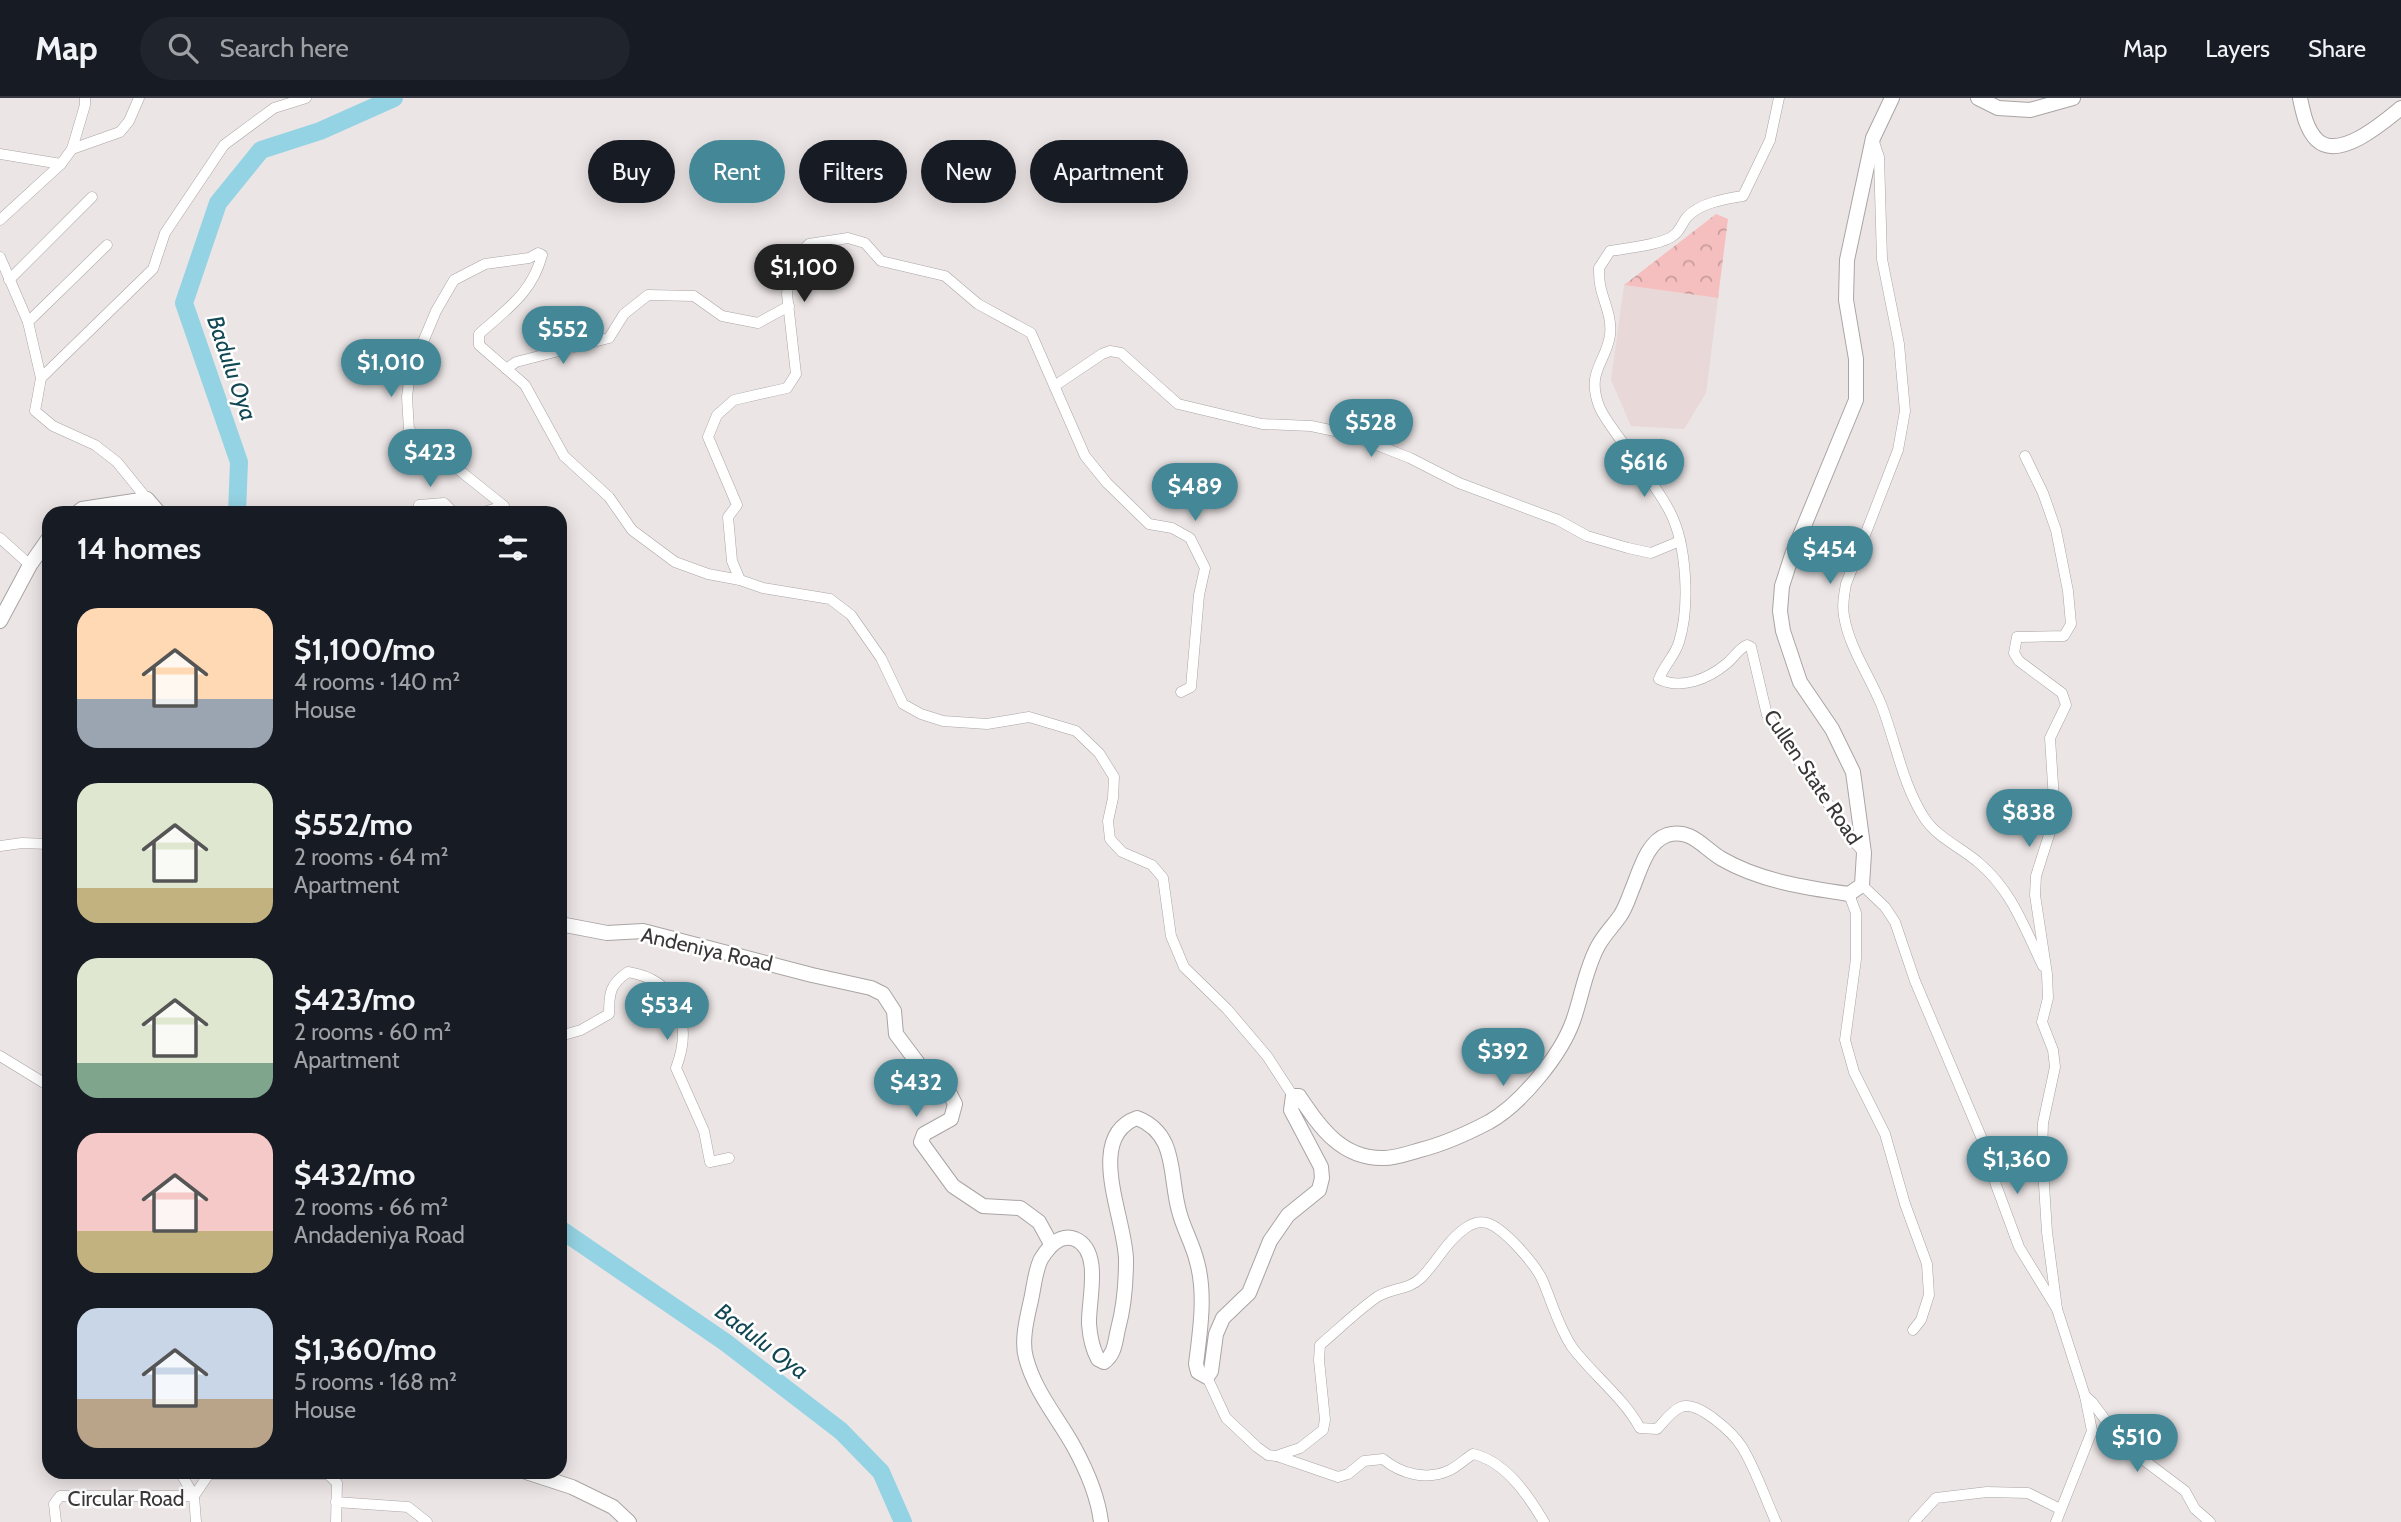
<!DOCTYPE html>
<meta charset="utf-8">
<style>
:root{--surface:#171b24;--page:#20242c;--text:#f1f3f6;--muted:#9ea1a6;--line:#363941;--accent:#448797}
body{margin:0;font-family:Cabin,sans-serif;background:var(--page);color:var(--text);height:100vh;display:flex;flex-direction:column;font-size:26px;white-space:nowrap}
*{box-sizing:border-box;margin:0}
p{font-size:23px;color:var(--muted)}
.icon{flex:none;width:38px;height:38px;fill:none;stroke:currentColor;stroke-width:2;stroke-linecap:round;stroke-linejoin:round}
.map{position:relative;flex:1;overflow:hidden}
.sheet{position:absolute;left:42px;top:408px;width:525px;height:973px;display:flex;flex-direction:column;background:var(--surface);border-radius:21px;box-shadow:0 4px 18px #0003}
.sheet>*{flex:none}
.hud{position:absolute;left:588px;top:42px;width:665px;height:63px;display:flex;gap:14px}
.price{position:absolute;translate:-50% -60px;padding:0 16px;border-radius:24px;background:var(--accent);color:#fff;font-size:23px;line-height:46px;filter:drop-shadow(0 2px 4px #0008)}
.price::after{content:'';position:absolute;left:50%;top:42px;width:21px;height:16px;margin-left:-10px;background:inherit;clip-path:polygon(0 0,100% 0,50% 100%)}
.price.selected{background:#222;color:#fff}
ul{padding:0;list-style:none}
li{display:flex;align-items:center;gap:21px;height:175px;padding:0 35px}
li span{display:grid;place-items:center;flex:none;width:196px;height:140px;border-radius:21px;color:#555}
li>.icon{margin-inline-start:auto}
span .icon{width:84px;height:84px;fill:#fffc;stroke-width:1}
li b{font-size:30px}
h2{display:flex;justify-content:space-between;align-items:center;height:84px;padding:0 35px;font-size:30px}
.tag{padding:0 24px;border-radius:32px;background:var(--surface);box-shadow:0 4px 18px #0003;font-size:24px;line-height:63px}
.tag.selected{background:var(--accent);color:#fff}
header{display:flex;align-items:center;gap:42px;box-sizing:border-box;height:98px;padding:0 35px;background:var(--surface);border-bottom:2px solid var(--line)}
header strong{font-size:33px}
nav{display:flex;gap:38px;margin-inline-start:auto;font-size:24px}
.search{width:490px;height:63px;background:var(--page);display:flex;align-items:center;gap:18px;box-sizing:border-box;padding:0 24px;border-radius:38px;color:var(--muted);font-size:26px}
.map>svg:first-child{display:block}
.built{fill:#e8d8d8}
.park{fill:url(#park-crowns)}
.lines{fill:none;stroke-linecap:round;stroke-linejoin:round}
.river{stroke:#94d3e3;stroke-width:18}
.street-casing{stroke:#aaa4a4;stroke-width:11}
.secondary-casing{stroke:#aaa4a4;stroke-width:16}
.street{stroke:#fff;stroke-width:10}
.secondary{stroke:#fff;stroke-width:14}
.labels{text-anchor:middle;dominant-baseline:central;stroke-width:5;stroke-linejoin:round;paint-order:stroke}
.street-label{font-size:21px;fill:#393737;stroke:#fff}
.water-label{font-size:23px;font-style:italic;fill:#114854;stroke:#fff}
</style>
<header>
<strong>Map</strong>
<div class="search"><svg class="icon" aria-label="search" viewBox="0 0 24 24"><circle cx="10" cy="10" r="6"/><path d="M15 15l6 6"/></svg>Search here</div>
<nav><a>Map</a><a>Layers</a><a>Share</a></nav>
</header>
<div class="map">
<svg width="2401" height="1424" viewBox="0 0 2401 1424">
<defs>
<pattern id="park-crowns" width="20" height="18" patternUnits="userSpaceOnUse" patternTransform="scale(1.75)"><rect width="20" height="18" fill="#f6bfbf"/><path d="M2 6a3 3 0 1 1 6 0M12 15a3 3 0 1 1 6 0" fill="none" stroke="#c89c9c"/></pattern>
</defs>
<rect width="100%" height="100%" fill="#ece5e5"/>
<!-- built -->
<polygon class="built" points="1624,187 1718,200 1706,295 1684,331 1631,328 1611,282"/>
<!-- park -->
<polygon class="park" points="1716,116 1728,121 1718,200 1624,187"/>
<g class="lines">
<!-- river -->
<g class="river">
<polyline points="237,415 239,364 184,205 218,105 261,52 320,33 394,0"/>
<polyline points="560,1131 725,1244 841,1333 881,1374 903,1424"/>
</g>
<defs>
<g id="street">
<path d="M 1779,0 L 1770,42 L 1743,98 C 1724,101 1700,105 1687,119 C 1682,125 1680,133 1674,137 C 1663,147 1626,150 1610,153 L 1599,170 C 1599,177 1599,184 1601,191 C 1605,207 1612,220 1610,237 C 1606,265 1586,273 1599,308 C 1604,322 1631,355 1641,369 C 1651,384 1662,398 1670,414 C 1687,447 1690,509 1679,544 C 1675,558 1664,567 1659,581 C 1681,592 1708,581 1726,566 C 1734,560 1738,551 1747,547 L 1751,549 L 1767,617 L 1855,745 L 1864,755"/>
<path d="M 1874,44 L 1879,59 L 1882,161 L 1899,246 L 1905,313 L 1898,352 L 1846,486 C 1844,497 1842,507 1844,518 C 1849,549 1869,577 1881,606 C 1896,644 1902,686 1925,721 C 1938,740 1962,750 1979,765 C 2012,793 2024,829 2043,868"/>
<polyline points="72,51 120,34 129,23 139,0"/>
<polyline points="0,56 61,66"/>
<polyline points="0,122 61,66 72,51 85,7 85,0"/>
<polyline points="0,159 28,224 41,280 35,313 53,328 95,347 117,364 147,401"/>
<polyline points="9,182 92,99"/>
<polyline points="28,224 107,147"/>
<polyline points="506,271 516,264 609,240 624,216 648,197 694,198 722,218 758,225 789,208"/>
<polyline points="41,280 153,171 165,135 224,47 274,10 306,0"/>
<polyline points="1056,287 1102,256 1110,253 1121,255 1178,306 1262,326 1311,328 1349,336 1410,360 1459,385 1558,422 1587,438 1628,450 1651,455 1680,443"/>
<polyline points="2025,358 2043,395 2056,432 2068,493 2071,526 2064,538 2017,539 2014,555 2019,563 2062,595 2066,607 2050,640 2055,718 2036,778 2035,797 2047,876 2048,900 2042,924 2053,952 2055,969 2043,1025 2042,1055 2047,1134 2057,1211"/>
<polyline points="419,415 419,407 444,405 454,415"/>
<path d="M 480,415 L 504,408 L 409,332 L 407,299 L 410,275 L 436,213 L 454,182 L 485,166 L 529,160 L 538,155 L 542,157 C 532,195 507,211 479,236 L 479,247 L 525,287 L 564,358 L 609,399 L 632,432 L 675,464 L 708,476 L 740,482 L 763,490 L 830,501 L 851,517 L 881,560 L 903,606 L 921,616 L 943,623 L 987,626 L 1029,619 L 1076,633 L 1099,655 L 1114,679 L 1113,700 L 1108,723 L 1110,741 L 1122,754 L 1152,767 L 1163,780 L 1171,838 L 1184,869 L 1227,911 L 1267,958 L 1293,998"/>
<polyline points="0,440 30,467"/>
<polyline points="740,482 732,463 728,419 737,407 708,339 717,317 734,302 787,290 796,276 787,196 791,164 809,146 848,140 865,145 881,163 945,178 978,206 1031,235 1085,358 1107,385 1149,426 1172,430 1190,440 1205,470 1199,497 1191,589 1181,594"/>
<polyline points="0,748 22,745 49,746"/>
<polyline points="1862,787 1885,809 1895,824 1915,883 1985,1048 1996,1087 2019,1149 2057,1211 2085,1298 2092,1333 2056,1424"/>
<polyline points="1849,796 1856,815 1856,861 1845,942 1854,974 1885,1036 1905,1106 1927,1166 1929,1197 1921,1222 1913,1232"/>
<path d="M 560,938 L 581,932 L 609,916 C 609,895 610,886 628,874 C 678,882 693,926 676,970 L 704,1033 L 710,1064 L 729,1060"/>
<polyline points="0,958 49,988"/>
<path d="M 1207,1279 L 1226,1320 L 1257,1349 L 1268,1357 L 1276,1358 L 1300,1350 L 1323,1332 L 1325,1322 L 1319,1262 L 1320,1247 C 1339,1231 1357,1213 1377,1199 C 1390,1190 1409,1192 1421,1180 C 1437,1164 1447,1142 1467,1129 C 1473,1125 1480,1123 1487,1125 C 1504,1130 1534,1165 1542,1181 C 1552,1204 1558,1228 1572,1249 C 1593,1277 1623,1299 1640,1330 L 1657,1331 C 1664,1324 1671,1313 1681,1309 C 1698,1302 1733,1335 1742,1349 C 1756,1372 1765,1400 1776,1424"/>
<polyline points="2085,1298 2092,1304 2125,1348 2185,1393 2195,1411 2210,1424"/>
<path d="M 1277,1358 L 1338,1379 L 1348,1376 L 1364,1363 L 1383,1361 C 1401,1376 1427,1383 1450,1372 C 1458,1368 1465,1361 1473,1356 C 1505,1363 1528,1397 1544,1424"/>
<polyline points="180,1374 194,1398 209,1376 328,1376 337,1385 336,1424"/>
<polyline points="336,1404 408,1409 427,1424"/>
<polyline points="56,1424 54,1406 60,1398 194,1398 196,1424"/>
<polyline points="1914,1424 1936,1400 1987,1394 2028,1395 2060,1411"/>
</g>
<g id="secondary">
<polyline points="1978,0 1998,10 2030,12 2073,0"/>
<path d="M 2300,0 C 2303,14 2306,31 2317,42 C 2339,63 2384,24 2401,10"/>
<polyline points="77,415 82,411 147,401 159,415"/>
<polyline points="0,523 30,467 49,440"/>
<polyline points="560,826 607,835 643,833 812,877 871,890 883,896 894,913 896,936 923,972 949,994 955,1006 951,1021 924,1036 921,1044 953,1088 983,1108 1020,1110 1039,1124 1051,1146"/>
<polyline points="526,1374 572,1389 613,1409 629,1424"/>
<path d="M 1101,1424 C 1098,1399 1086,1371 1074,1349 C 1058,1320 1035,1294 1026,1260 C 1021,1243 1027,1220 1031,1202 C 1034,1189 1035,1173 1041,1161 C 1048,1150 1059,1135 1075,1141 C 1103,1153 1088,1203 1089,1226 C 1090,1239 1092,1250 1098,1261 L 1104,1264 C 1115,1256 1115,1244 1118,1231 C 1124,1209 1126,1184 1126,1162 C 1126,1122 1084,1039 1137,1020 C 1178,1036 1169,1078 1179,1113 C 1183,1130 1193,1146 1197,1164 C 1206,1196 1200,1234 1196,1266 L 1198,1274 L 1207,1279 L 1211,1273 L 1216,1236 L 1223,1220 L 1249,1195 L 1270,1143 L 1288,1117 L 1319,1092 L 1322,1080 L 1321,1069 L 1291,1012 L 1293,998 L 1299,998 C 1320,1029 1341,1061 1384,1060 C 1396,1060 1409,1055 1420,1052 C 1444,1046 1468,1035 1489,1024 C 1521,1006 1561,957 1573,923 C 1582,898 1585,872 1598,848 C 1604,837 1613,828 1620,818 C 1625,811 1628,802 1631,794 C 1639,776 1646,744 1667,737 C 1692,730 1703,750 1722,761 C 1760,783 1807,790 1849,796 L 1862,787 L 1864,755 L 1853,674 L 1832,631 L 1800,584 L 1783,533 L 1780,513 L 1782,488 L 1792,457 L 1856,302 L 1856,261 L 1846,202 L 1847,162 L 1873,40 L 1892,0"/>
</g>
</defs>
<!-- street casing -->
<use href="#street" class="street-casing"/>
<!-- secondary casing -->
<use href="#secondary" class="secondary-casing"/>
<!-- street -->
<use href="#street" class="street"/>
<!-- secondary -->
<use href="#secondary" class="secondary"/>
</g>
<g class="labels">
<!-- street labels -->
<g class="street-label">
<text transform="translate(1813 679) rotate(56)">Cullen State Road</text>
<text transform="translate(707 851) rotate(13)">Andeniya Road</text>
<text x="126" y="1400">Circular Road</text>
</g>
<!-- water labels -->
<g class="water-label">
<text transform="translate(232 270) rotate(71)">Badulu Oya</text>
<text transform="translate(762 1243) rotate(37)">Badulu Oya</text>
</g>
</g>
</svg>
<b class="price selected" style="left:804px;top:206px">$1,100</b>
<b class="price" style="left:563px;top:268px">$552</b>
<b class="price" style="left:391px;top:301px">$1,010</b>
<b class="price" style="left:1371px;top:361px">$528</b>
<b class="price" style="left:430px;top:391px">$423</b>
<b class="price" style="left:1644px;top:401px">$616</b>
<b class="price" style="left:1195px;top:425px">$489</b>
<b class="price" style="left:1830px;top:488px">$454</b>
<b class="price" style="left:2029px;top:751px">$838</b>
<b class="price" style="left:667px;top:944px">$534</b>
<b class="price" style="left:1503px;top:990px">$392</b>
<b class="price" style="left:916px;top:1021px">$432</b>
<b class="price" style="left:2017px;top:1098px">$1,360</b>
<b class="price" style="left:2137px;top:1376px">$510</b>
<div class="hud">
<a class="tag">Buy</a>
<a class="tag selected">Rent</a>
<a class="tag">Filters</a>
<a class="tag">New</a>
<a class="tag">Apartment</a>
</div>
<section class="sheet">
<h2>14 homes<svg class="icon" aria-label="filters" viewBox="0 0 24 24"><path d="M4 7h16M4 17h16"/><circle cx="9" cy="7" r="2"/><circle cx="15" cy="17" r="2"/></svg></h2>
<ul>
<li><span style="background:linear-gradient(#ffd9b3 65%,#9aa5b1 0)"><svg class="icon" aria-label="home" viewBox="0 0 24 24"><path d="M3 11l9-7 9 7M6 9v11h12V9"/></svg></span><div><b>$1,100/mo</b><p>4 rooms · 140 m²</p><p>House</p></div></li>
<li><span style="background:linear-gradient(#dfe7d0 75%,#c2b280 0)"><svg class="icon" aria-label="home" viewBox="0 0 24 24"><path d="M3 11l9-7 9 7M6 9v11h12V9"/></svg></span><div><b>$552/mo</b><p>2 rooms · 64 m²</p><p>Apartment</p></div></li>
<li><span style="background:linear-gradient(#dfe7d0 75%,#7fa58c 0)"><svg class="icon" aria-label="home" viewBox="0 0 24 24"><path d="M3 11l9-7 9 7M6 9v11h12V9"/></svg></span><div><b>$423/mo</b><p>2 rooms · 60 m²</p><p>Apartment</p></div></li>
<li><span style="background:linear-gradient(#f6c9c9 70%,#c2b280 0)"><svg class="icon" aria-label="home" viewBox="0 0 24 24"><path d="M3 11l9-7 9 7M6 9v11h12V9"/></svg></span><div><b>$432/mo</b><p>2 rooms · 66 m²</p><p>Andadeniya Road</p></div></li>
<li><span style="background:linear-gradient(#c9d6e8 65%,#b9a48a 0)"><svg class="icon" aria-label="home" viewBox="0 0 24 24"><path d="M3 11l9-7 9 7M6 9v11h12V9"/></svg></span><div><b>$1,360/mo</b><p>5 rooms · 168 m²</p><p>House</p></div></li>
</ul>
</section>
</div>
